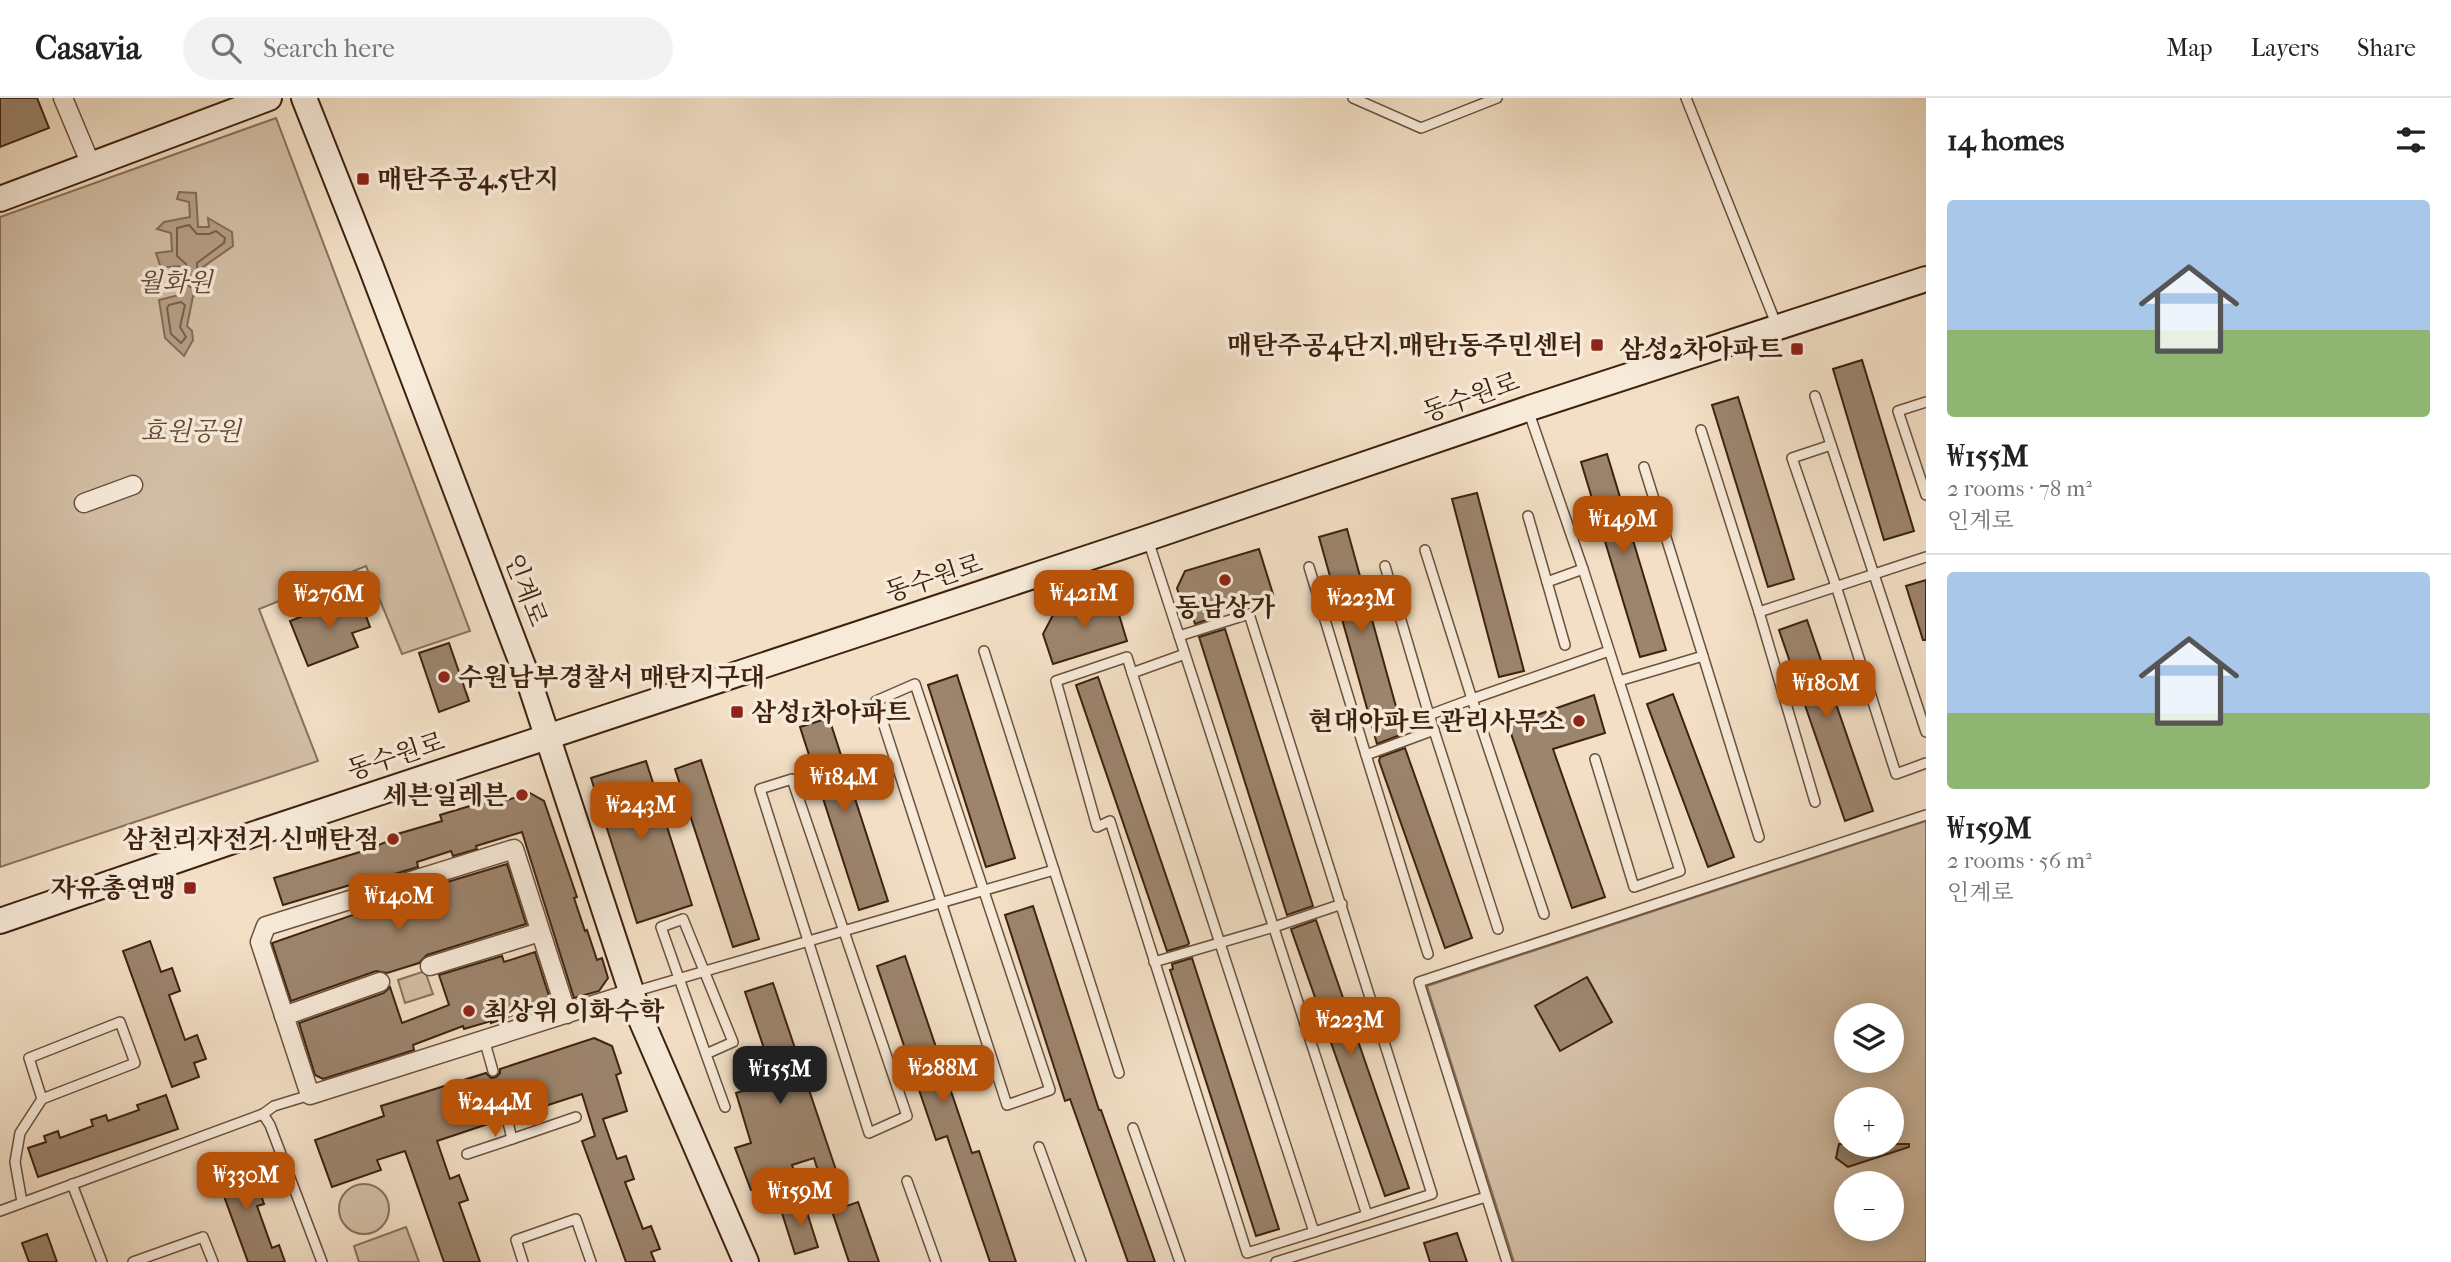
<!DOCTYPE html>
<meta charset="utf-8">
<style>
:root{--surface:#fff;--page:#f2f2f2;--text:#222;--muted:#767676;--line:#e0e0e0;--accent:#b45309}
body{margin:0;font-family:"IM FELL French Canon","Noto Serif KR",serif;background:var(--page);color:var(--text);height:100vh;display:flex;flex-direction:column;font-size:26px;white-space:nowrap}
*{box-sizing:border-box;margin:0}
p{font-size:23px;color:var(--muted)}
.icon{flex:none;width:38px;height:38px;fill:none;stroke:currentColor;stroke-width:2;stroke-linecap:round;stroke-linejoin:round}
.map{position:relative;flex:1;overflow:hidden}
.drawer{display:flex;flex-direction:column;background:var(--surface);width:525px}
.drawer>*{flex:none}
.fabs{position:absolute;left:1834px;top:905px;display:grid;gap:14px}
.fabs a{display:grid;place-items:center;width:70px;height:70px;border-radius:50%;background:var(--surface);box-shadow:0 4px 18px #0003;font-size:35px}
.price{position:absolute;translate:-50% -60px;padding:0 16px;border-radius:14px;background:var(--accent);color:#fff;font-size:23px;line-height:46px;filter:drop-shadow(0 2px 4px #0008)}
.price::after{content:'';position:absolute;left:50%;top:42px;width:21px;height:16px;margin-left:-10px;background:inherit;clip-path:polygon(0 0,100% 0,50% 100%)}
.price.on{background:#222;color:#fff}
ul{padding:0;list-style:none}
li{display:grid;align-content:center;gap:14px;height:371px;padding:0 21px}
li+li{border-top:2px solid var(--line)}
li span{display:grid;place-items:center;height:217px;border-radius:7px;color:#555}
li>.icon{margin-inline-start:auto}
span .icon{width:126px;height:126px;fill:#fffc;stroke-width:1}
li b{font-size:30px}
h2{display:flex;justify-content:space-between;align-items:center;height:84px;padding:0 21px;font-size:30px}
header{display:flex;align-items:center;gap:42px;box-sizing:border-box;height:98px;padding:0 35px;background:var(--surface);border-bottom:2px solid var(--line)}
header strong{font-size:33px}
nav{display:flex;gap:38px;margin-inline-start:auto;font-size:24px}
.search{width:490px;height:63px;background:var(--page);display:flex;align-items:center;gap:18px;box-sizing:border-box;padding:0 24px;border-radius:38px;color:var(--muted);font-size:26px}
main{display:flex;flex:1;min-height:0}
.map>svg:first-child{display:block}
.green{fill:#d3bfa6;stroke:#88705a;stroke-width:2;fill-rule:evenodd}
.water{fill:#b59f87;stroke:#856d57;stroke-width:2}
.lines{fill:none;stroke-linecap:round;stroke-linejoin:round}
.shore{stroke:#7a604a;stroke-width:2}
.building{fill:#9c846d;stroke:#3e220e;stroke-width:2}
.lane-casing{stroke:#6b513c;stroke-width:12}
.street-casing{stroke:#6b513c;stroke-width:21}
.secondary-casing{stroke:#3e220e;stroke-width:28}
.lane{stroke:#f7ead9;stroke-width:9}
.street{stroke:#f7ead9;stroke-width:18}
.secondary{stroke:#f7ead9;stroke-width:24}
.poi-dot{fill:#8f2418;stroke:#f7ead9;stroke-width:2.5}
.labels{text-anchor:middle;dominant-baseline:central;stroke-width:7;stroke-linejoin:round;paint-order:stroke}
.poi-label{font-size:26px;font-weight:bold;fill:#3e220e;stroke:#f7ead9;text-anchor:end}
.park-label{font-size:26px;font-style:italic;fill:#634934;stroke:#f7ead9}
.street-label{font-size:26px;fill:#3e220e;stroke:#f7ead9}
</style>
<header>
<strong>Casavia</strong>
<div class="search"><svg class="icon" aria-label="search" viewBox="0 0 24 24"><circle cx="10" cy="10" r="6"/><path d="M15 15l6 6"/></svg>Search here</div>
<nav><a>Map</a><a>Layers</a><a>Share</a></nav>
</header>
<main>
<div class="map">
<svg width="1926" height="1164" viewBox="0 0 1926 1164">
<rect width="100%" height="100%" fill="#f2dfc5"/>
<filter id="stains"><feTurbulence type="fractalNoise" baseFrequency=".00286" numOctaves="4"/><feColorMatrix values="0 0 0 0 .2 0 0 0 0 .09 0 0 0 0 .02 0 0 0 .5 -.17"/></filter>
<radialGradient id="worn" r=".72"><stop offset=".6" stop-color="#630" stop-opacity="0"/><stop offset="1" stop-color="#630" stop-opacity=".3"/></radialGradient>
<!-- green -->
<g class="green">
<polygon points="276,20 470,533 402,556 366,468 259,511 318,663 0,769 0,119"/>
<path d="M 1926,723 L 1926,1164 L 1514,1164 L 1427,888 ZM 1846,917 L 1892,917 L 1892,962 L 1846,962 ZM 1846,1001 L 1892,1001 L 1892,1046 L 1846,1046 ZM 1846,1085 L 1892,1085 L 1892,1130 L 1846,1130 Z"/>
<polygon points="425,873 433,896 405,905 398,882"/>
<circle cx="364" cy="1111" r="25"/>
<polygon points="406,1129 419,1164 359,1164 354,1148"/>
</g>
<!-- water -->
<polygon class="water" points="179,94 196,95 198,129 209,129 208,120 232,134 233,148 203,169 205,193 193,198 187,228 192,233 193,242 184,258 165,240 159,202 183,196 179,168 161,170 156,155 172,153 171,135 157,131 164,124 190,119 189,104 177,101"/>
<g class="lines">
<!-- shore -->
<g class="shore">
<polygon points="189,127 197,136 209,136 216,133 225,140 224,145 197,165 198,187 193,191 189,188 186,166 177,158 177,130"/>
<polygon points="181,204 185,207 180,229 186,239 181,245 171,236 167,210 169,207"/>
</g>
</g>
<!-- building -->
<g class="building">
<polygon points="0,0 37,0 49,30 0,49"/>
<polygon points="1862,262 1914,433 1884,442 1833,271"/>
<polygon points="1738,299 1794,481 1768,489 1712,307"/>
<polygon points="1607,356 1666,552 1640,559 1581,364"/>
<polygon points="1477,395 1524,573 1499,579 1452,401"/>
<polygon points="1347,431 1403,634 1400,635 1400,637 1377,646 1319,439"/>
<polygon points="1259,451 1273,496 1219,512 1221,517 1195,526 1193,520 1187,522 1177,490 1185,473"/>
<polygon points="1926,482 1926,542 1923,542 1906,488"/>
<polygon points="1113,497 1127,543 1053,566 1043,536 1054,515"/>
<polygon points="360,502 370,529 352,535 358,549 308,568 290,523 338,504 341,510"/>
<polygon points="1807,522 1873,713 1845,723 1779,532"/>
<polygon points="1225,531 1313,808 1287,817 1199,539"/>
<polygon points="449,545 469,603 439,614 419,555"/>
<polygon points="957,577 1015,760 986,769 928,587"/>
<polygon points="1098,579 1189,845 1188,847 1167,853 1076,587"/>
<polygon points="1673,596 1734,759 1708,769 1647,606"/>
<polygon points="1594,597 1605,635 1553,651 1605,799 1572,810 1508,627"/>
<polygon points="829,620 888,803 859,812 800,629"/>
<polygon points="1405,650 1472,840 1445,850 1379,663 1380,659"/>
<polygon points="701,662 759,841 733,849 675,671"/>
<polygon points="646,663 692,807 637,825 591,680"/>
<polygon points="530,695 544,703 577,799 574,800 585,833 587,832 597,862 602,860 608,880 599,893 574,900 522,734 476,748 477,751 453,758 451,753 417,764 418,769 368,784 367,782 283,807 274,780 360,754 389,743 387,739 442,723 440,717 493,701 494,706"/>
<polygon points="507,766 526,826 427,857 419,865 387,875 376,873 291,903 272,845 376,809 375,806 402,798 404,805 446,791 444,785"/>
<polygon points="1033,808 1099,1012 1101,1012 1155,1164 1128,1164 1070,1001 1065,1003 1005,817"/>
<polygon points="1316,822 1409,1090 1385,1098 1291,831"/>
<polygon points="150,843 161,874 172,870 180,893 169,897 185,942 197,937 206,961 194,965 199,979 172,989 123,853"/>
<polygon points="535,854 550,901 515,913 516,916 491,925 491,923 464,931 463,928 413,947 414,952 323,981 315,977 299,925 384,895 390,889 402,925 449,907 439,877 502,858 504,864"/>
<polygon points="905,858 972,1055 979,1053 1016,1164 990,1164 947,1038 936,1042 877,868"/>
<polygon points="1192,860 1279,1131 1256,1138 1170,872 1173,871 1172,866"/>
<polygon points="1587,879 1612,924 1560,953 1535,908"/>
<polygon points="773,885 838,1078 821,1083 814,1060 792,1067 796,1079 751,1092 735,1050 751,1045 736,995 775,983 745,894"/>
<polygon points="594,940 612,948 621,975 616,977 627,1013 603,1021 617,1061 626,1058 634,1081 625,1084 643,1131 651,1128 660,1151 651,1154 655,1164 626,1164 582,1043 595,1038 582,996 514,1018 510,1014 505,1013 501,1017 500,1022 437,1043 450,1081 459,1077 468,1102 459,1105 480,1164 444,1164 405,1053 377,1062 381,1072 332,1089 315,1042 384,1018 381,1008 486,975 491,980 496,979 500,975 500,971"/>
<polygon points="166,997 178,1031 38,1079 28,1050 46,1044 44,1038 58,1033 60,1040 93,1028 91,1022 106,1017 108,1023 139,1012 137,1007"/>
<polygon points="1839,1046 1909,1046 1909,1049 1848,1069 1836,1060"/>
<polygon points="239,1059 248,1085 256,1082 264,1106 257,1108 272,1150 279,1147 285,1164 248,1164 213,1068"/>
<polygon points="858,1104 879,1164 849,1164 832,1113"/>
<polygon points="804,1105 818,1149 795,1156 781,1112"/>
<polygon points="1457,1135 1467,1164 1430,1164 1424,1145"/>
<polygon points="47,1136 57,1164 29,1164 22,1145"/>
</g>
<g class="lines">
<defs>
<g id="lane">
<polyline points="1353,0 1421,30 1497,0"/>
<polyline points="1686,0 1777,228"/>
<polyline points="1815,298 1926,634"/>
<polyline points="1926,304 1898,313 1926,397"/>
<polyline points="1528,312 1583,471 1680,773 1634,789 1595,661"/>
<polyline points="1701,332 1759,514 1926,459"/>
<polyline points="1831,347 1792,360 1836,488 1896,676 1926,665"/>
<polyline points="1528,418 1547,484"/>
<polyline points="1148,442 1367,1117 1314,1134 1132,575 1185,556"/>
<polyline points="1425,452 1472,601 1429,617 1498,831"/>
<polyline points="1385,468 1429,617"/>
<polyline points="1309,469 1366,657"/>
<polyline points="1759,514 1815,704"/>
<polyline points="1179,538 1249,516 1432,1096 1367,1117"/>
<polyline points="1565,547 1547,484 1583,471"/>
<polyline points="1703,558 1759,739"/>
<polyline points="1132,575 1127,559 1056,583 1097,729 1110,723 1247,1155 1314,1134"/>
<polyline points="1619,583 1703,558 1644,369"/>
<polygon points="915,586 1050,992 1007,1007 876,603"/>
<polygon points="792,681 907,1018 869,1035 760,691"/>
<polyline points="1054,772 1119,975"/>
<polyline points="1544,816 1472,601 1609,553"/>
<polyline points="1428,856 1366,657 1434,632"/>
<polyline points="1154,864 1274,829 1342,806"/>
<polyline points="633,894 1054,772 984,553"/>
<polyline points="484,941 493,973"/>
<path d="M 706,956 L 733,944 L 683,821 L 661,829 C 682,889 703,949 725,1009"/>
<polyline points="310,997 274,1008 263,1016 270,1027 322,1164"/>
<polyline points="507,1020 512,1041 576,1019"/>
<polyline points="1133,1030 1180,1164"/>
<polyline points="1039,1049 1081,1164"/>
<polyline points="467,1056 512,1041"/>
<polyline points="907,1083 936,1164"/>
<polyline points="72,1086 102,1164"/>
<polyline points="22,1104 15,1064 20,1035 42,1001 135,965 120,924 29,960 42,1001"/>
<polyline points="0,1113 263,1016"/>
<polyline points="133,1164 203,1139 213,1164"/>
<polyline points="523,1164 516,1142 576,1121 591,1164"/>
<polyline points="1276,1164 1486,1099"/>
<polyline points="1507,1164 1419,884 1926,717"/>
</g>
<g id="street">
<polyline points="63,0 91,67"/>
<polyline points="84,405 133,387"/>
<polyline points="430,868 540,834"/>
<polyline points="567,916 514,751 266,828 260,844 310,997 631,895"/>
<polyline points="284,918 380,884"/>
</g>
<g id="secondary">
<polyline points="304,0 371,169 531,589 639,917 746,1164"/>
<polyline points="0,101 269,0"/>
<polyline points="0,823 233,743 1148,440 1527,311 1926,181"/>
</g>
</defs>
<!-- lane casing -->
<use href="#lane" class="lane-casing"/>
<!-- street casing -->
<use href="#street" class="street-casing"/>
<!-- secondary casing -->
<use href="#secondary" class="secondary-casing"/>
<!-- lane -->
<use href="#lane" class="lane"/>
<!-- street -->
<use href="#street" class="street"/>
<!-- secondary -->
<use href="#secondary" class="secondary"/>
</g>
<!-- markers -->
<g class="poi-dot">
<rect x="356" y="74" width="14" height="14" rx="3.5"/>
<rect x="1590" y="240" width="14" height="14" rx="3.5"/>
<rect x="1790" y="244" width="14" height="14" rx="3.5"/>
<circle cx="1225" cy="482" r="7"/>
<circle cx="444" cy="579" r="7"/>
<rect x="730" y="607" width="14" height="14" rx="3.5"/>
<circle cx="1579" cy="623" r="7"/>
<circle cx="522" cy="697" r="7"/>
<circle cx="393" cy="741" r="7"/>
<rect x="183" y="783" width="14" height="14" rx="3.5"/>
<circle cx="469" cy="913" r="7"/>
</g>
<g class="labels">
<!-- poi labels -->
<g class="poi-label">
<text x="377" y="81" text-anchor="start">매탄주공4.5단지</text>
<text x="1583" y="247">매탄주공4단지.매탄1동주민센터</text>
<text x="1783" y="251">삼성2차아파트</text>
<text x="1225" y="509" text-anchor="middle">동남상가</text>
<text x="458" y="579" text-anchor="start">수원남부경찰서 매탄지구대</text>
<text x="751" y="614" text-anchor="start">삼성1차아파트</text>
<text x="1565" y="623">현대아파트 관리사무소</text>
<text x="508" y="697">세븐일레븐</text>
<text x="379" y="741">삼천리자전거 신매탄점</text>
<text x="176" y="790">자유총연맹</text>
<text x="483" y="913" text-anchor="start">최상위 이화수학</text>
</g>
<!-- park labels -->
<g class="park-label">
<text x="175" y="184">월화원</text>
<text x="191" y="333">효원공원</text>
</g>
<!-- street labels -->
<g class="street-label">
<text transform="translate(1471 299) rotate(-19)">동수원로</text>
<text transform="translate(934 480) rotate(-18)">동수원로</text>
<text transform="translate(526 492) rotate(69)">인계로</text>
<text transform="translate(396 658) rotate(-18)">동수원로</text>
</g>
</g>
<rect width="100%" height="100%" filter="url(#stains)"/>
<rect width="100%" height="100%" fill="url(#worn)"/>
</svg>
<div class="fabs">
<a><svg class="icon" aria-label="layers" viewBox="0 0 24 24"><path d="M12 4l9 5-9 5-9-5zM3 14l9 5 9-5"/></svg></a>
<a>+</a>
<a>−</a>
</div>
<b class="price" style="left:1623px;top:458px">₩149M</b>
<b class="price" style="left:1084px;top:532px">₩421M</b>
<b class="price" style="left:329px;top:533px">₩276M</b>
<b class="price" style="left:1361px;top:537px">₩223M</b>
<b class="price" style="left:1826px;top:622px">₩180M</b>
<b class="price" style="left:844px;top:716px">₩184M</b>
<b class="price" style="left:641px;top:744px">₩243M</b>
<b class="price" style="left:399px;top:835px">₩140M</b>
<b class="price" style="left:1350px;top:959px">₩223M</b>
<b class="price" style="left:943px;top:1007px">₩288M</b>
<b class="price on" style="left:780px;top:1008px">₩155M</b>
<b class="price" style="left:495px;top:1041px">₩244M</b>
<b class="price" style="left:246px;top:1114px">₩330M</b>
<b class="price" style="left:800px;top:1130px">₩159M</b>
</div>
<section class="drawer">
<h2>14 homes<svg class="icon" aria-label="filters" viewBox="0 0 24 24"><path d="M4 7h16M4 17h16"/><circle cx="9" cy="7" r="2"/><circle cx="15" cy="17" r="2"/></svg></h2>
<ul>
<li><span style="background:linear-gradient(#a9c7e8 60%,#8fb573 0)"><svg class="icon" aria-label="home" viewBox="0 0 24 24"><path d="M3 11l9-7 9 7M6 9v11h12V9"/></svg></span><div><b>₩155M</b><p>2 rooms · 78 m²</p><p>인계로</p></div></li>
<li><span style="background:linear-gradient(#a9c7e8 65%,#8fb573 0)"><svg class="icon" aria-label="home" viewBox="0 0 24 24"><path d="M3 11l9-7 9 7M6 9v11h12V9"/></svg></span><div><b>₩159M</b><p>2 rooms · 56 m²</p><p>인계로</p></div></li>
</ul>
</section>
</main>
